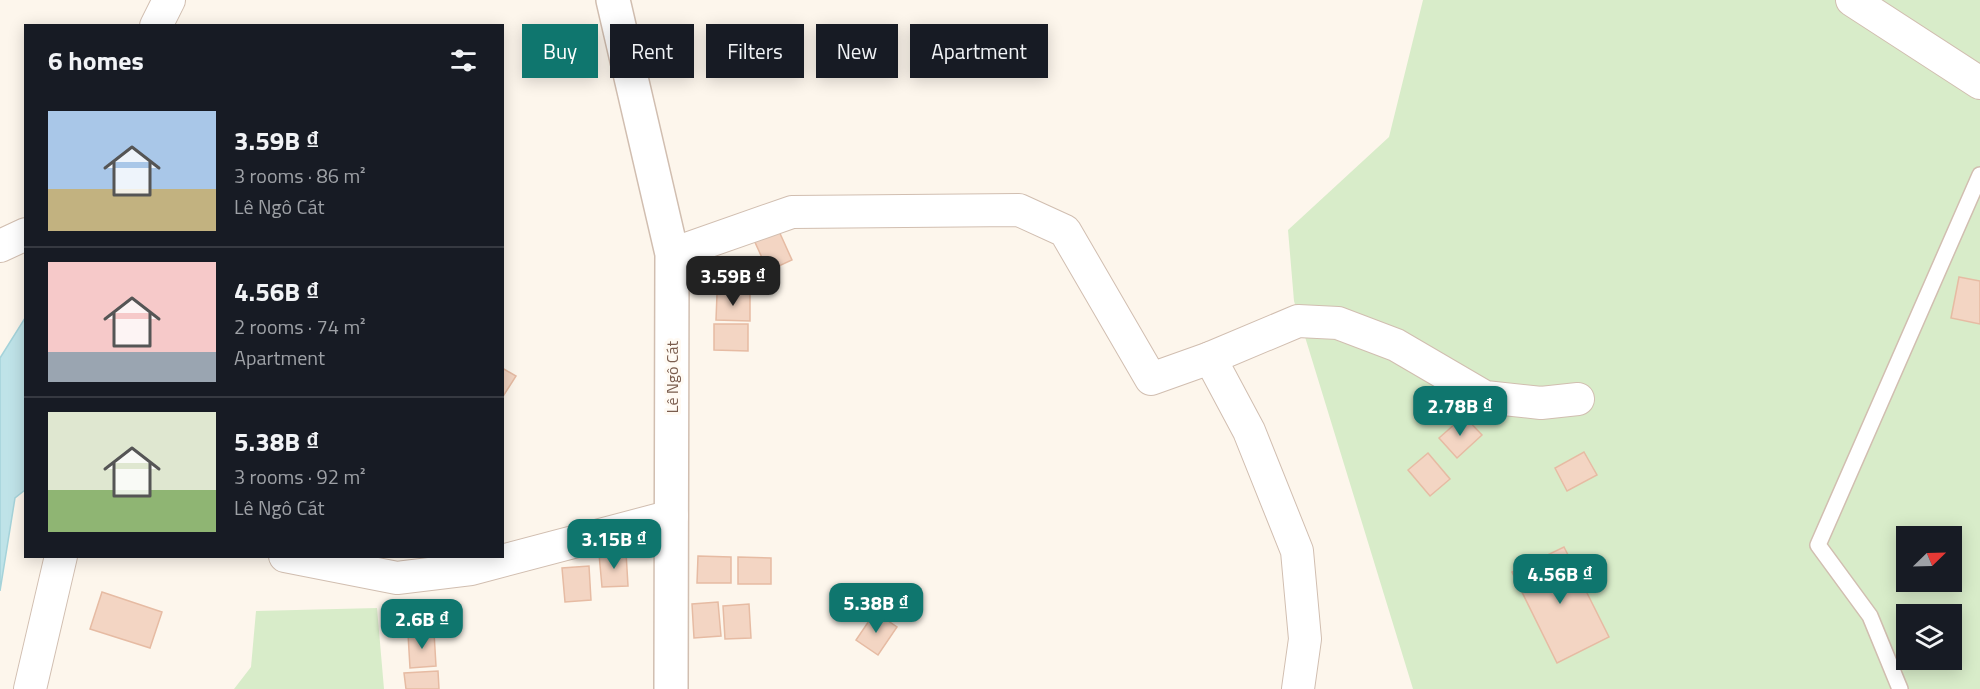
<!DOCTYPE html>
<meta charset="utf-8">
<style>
:root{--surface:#171b24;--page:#242831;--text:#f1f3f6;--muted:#9ea1a6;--line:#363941;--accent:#0f766e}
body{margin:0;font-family:"Titillium Web",sans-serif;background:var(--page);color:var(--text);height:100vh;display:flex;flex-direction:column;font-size:22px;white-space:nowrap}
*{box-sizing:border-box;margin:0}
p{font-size:20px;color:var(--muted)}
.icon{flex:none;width:33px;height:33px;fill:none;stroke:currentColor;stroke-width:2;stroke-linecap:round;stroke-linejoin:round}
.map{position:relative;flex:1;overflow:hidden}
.sheet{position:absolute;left:24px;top:24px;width:480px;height:534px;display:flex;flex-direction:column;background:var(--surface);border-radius:0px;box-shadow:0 3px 15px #0003}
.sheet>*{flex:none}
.hud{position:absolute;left:522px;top:24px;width:570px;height:54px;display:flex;gap:12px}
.needle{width:39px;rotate:67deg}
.tools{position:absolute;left:1896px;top:526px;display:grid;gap:12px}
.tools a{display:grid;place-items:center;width:66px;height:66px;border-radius:0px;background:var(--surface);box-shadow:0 3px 15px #0003;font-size:30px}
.price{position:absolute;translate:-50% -51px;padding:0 14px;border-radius:12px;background:var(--accent);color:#fff;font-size:20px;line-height:39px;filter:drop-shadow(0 2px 3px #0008)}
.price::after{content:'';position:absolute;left:50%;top:36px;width:18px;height:14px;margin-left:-9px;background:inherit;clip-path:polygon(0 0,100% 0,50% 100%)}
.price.on{background:#222;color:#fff}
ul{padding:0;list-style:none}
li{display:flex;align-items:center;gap:18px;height:150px;padding:0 24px}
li+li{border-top:2px solid var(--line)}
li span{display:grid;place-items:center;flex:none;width:168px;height:120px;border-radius:0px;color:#555}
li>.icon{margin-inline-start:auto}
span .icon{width:72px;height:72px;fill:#fffc;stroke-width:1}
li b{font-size:26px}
h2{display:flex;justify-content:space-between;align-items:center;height:72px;padding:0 24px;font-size:26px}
.chip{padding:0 21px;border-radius:0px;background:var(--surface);box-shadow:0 3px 15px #0003;font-size:21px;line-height:54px}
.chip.on{background:var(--accent);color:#fff}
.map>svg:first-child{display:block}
.green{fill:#d8ecc9;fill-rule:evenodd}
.water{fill:#bfe3e8;stroke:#a5d3da;stroke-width:1.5}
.building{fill:#f3d5c3;stroke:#e6bba3;stroke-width:1.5}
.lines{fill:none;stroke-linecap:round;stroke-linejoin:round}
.service-casing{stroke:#d1beb0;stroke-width:18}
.minor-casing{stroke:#d1beb0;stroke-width:34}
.tertiary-casing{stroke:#d1beb0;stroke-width:36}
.service{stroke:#fff;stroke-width:15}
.minor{stroke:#fff;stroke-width:32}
.tertiary{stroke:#fff;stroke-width:33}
.labels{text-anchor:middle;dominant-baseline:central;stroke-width:6;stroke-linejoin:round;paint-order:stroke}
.street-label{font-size:16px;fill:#7a5c4d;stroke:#fffaf3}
</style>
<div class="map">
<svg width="1980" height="689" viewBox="0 0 1980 689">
<rect width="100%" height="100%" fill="#fdf6ec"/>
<!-- green -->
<g class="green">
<path d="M 1423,0 L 1980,0 L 1980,689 L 1413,689 L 1294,301 L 1288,230 L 1389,137 ZM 1906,537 L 1952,537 L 1952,582 L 1906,582 ZM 1906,615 L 1952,615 L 1952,660 L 1906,660 Z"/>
<polygon points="377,608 384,689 234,689 251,667 256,611"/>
</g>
<!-- water -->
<polygon class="water" points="25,318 25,490 15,498 0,591 0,358"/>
<!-- building -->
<g class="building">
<polygon points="778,229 792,260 768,271 754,240"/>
<polygon points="1959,277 1980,281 1980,324 1951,318"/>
<polygon points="717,294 750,294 750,321 716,320"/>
<polygon points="714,324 748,324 748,351 714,350"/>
<polygon points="502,368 516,376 502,398"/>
<polygon points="1464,416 1482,435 1457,458 1439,438"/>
<polygon points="1584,452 1597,475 1567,491 1555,468"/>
<polygon points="1428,453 1450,479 1430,496 1408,470"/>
<polygon points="1564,547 1609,637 1557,663 1512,572"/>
<polygon points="626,552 628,586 602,587 599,554"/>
<polygon points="698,556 731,557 731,583 697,583"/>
<polygon points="738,557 771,558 771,584 738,584"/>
<polygon points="589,566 591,600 565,602 562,568"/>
<polygon points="102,592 162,612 150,648 90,629"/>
<polygon points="718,602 721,636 694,638 692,604"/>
<polygon points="749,604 751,638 725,639 723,606"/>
<polygon points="428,605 429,631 396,633 394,606"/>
<polygon points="875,612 897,627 878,655 856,640"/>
<polygon points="434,632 436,666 410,668 408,634"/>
<polygon points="438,671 439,689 406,689 404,673"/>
</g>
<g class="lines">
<defs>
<polyline id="service" points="1900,689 1870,616 1818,545 1980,175"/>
<g id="minor">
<polyline points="1852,0 1980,83"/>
<polyline points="156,26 169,0"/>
<polyline points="0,246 26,234"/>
<polyline points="672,254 792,212 1019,210 1065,231 1151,379 1210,358 1249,431 1297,551 1305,639 1298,689"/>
<polyline points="1210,358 1298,321 1338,323 1396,345 1485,397 1541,403 1578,399"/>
<polyline points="285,556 397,578 471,569 672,516"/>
<polyline points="30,689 61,556"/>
</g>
<polyline id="tertiary" points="613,0 672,254 671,689"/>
</defs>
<!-- service casing -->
<use href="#service" class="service-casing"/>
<!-- minor casing -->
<use href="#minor" class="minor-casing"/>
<!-- tertiary casing -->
<use href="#tertiary" class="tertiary-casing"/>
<!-- service -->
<use href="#service" class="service"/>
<!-- minor -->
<use href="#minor" class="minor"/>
<!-- tertiary -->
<use href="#tertiary" class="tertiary"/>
</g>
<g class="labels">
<!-- street labels -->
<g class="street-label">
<text transform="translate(672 377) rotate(-90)">Lê Ngô Cát</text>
</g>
</g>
</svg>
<div class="tools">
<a><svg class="needle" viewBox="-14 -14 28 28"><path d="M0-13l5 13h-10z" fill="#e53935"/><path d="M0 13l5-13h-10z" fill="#9ea1a6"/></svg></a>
<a><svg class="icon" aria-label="layers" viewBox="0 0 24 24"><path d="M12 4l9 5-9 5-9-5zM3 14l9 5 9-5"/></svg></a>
</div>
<b class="price on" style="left:733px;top:307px">3.59B ₫</b>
<b class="price" style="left:1460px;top:437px">2.78B ₫</b>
<b class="price" style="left:614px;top:570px">3.15B ₫</b>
<b class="price" style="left:1560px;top:605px">4.56B ₫</b>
<b class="price" style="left:876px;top:634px">5.38B ₫</b>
<b class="price" style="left:422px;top:650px">2.6B ₫</b>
<div class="hud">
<a class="chip on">Buy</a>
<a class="chip">Rent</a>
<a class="chip">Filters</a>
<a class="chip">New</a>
<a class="chip">Apartment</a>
</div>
<section class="sheet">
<h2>6 homes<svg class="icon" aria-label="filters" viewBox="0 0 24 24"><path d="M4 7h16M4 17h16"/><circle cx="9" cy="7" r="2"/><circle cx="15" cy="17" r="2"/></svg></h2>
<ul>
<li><span style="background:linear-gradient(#a9c7e8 65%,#c2b280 0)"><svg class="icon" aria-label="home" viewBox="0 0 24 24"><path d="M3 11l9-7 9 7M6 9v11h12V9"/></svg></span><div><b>3.59B ₫</b><p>3 rooms · 86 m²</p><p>Lê Ngô Cát</p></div></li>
<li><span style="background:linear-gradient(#f6c9c9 75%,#9aa5b1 0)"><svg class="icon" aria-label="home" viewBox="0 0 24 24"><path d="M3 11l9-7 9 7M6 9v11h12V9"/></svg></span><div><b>4.56B ₫</b><p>2 rooms · 74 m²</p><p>Apartment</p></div></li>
<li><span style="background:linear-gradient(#dfe7d0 65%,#8fb573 0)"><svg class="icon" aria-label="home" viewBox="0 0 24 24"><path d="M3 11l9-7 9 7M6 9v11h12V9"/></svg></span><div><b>5.38B ₫</b><p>3 rooms · 92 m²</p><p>Lê Ngô Cát</p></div></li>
</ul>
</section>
</div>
